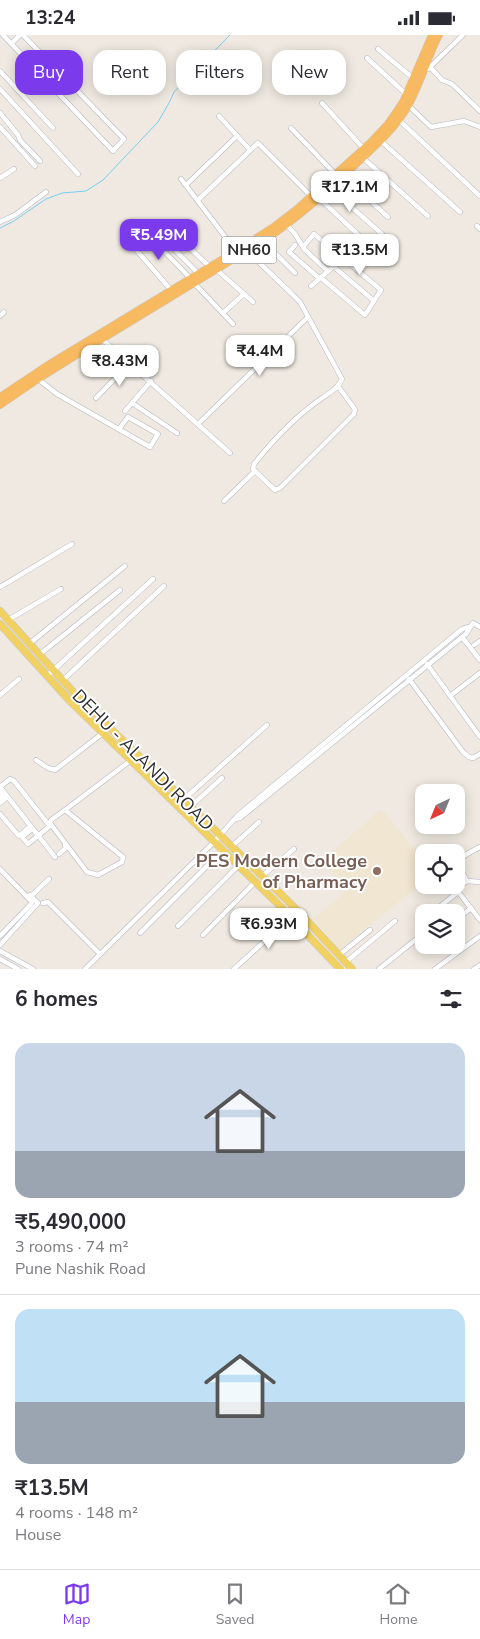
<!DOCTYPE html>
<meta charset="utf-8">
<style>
:root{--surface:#fff;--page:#f2f2f3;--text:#2b2b33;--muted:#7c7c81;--line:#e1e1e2;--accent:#7c3aed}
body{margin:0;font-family:"Nunito Sans",sans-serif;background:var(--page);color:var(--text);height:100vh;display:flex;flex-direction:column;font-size:19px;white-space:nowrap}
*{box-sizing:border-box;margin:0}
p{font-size:16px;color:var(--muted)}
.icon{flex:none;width:28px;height:28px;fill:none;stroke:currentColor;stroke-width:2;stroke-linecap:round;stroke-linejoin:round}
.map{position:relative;height:934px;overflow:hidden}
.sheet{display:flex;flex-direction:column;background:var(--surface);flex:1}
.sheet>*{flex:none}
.top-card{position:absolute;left:15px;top:15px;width:450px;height:45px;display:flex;gap:10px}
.needle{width:32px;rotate:223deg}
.fabs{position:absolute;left:415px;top:749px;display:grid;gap:10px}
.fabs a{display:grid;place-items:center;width:50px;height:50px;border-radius:10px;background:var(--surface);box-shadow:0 2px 12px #0003;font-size:25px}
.price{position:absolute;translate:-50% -42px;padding:0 11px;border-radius:10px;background:#fff;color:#222;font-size:16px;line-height:32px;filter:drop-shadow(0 1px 2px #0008)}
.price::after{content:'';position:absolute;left:50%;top:30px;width:15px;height:11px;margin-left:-8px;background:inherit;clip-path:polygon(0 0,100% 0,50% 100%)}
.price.on{background:var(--accent);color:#fff}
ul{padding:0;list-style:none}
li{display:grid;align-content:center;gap:10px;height:265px;padding:0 15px}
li+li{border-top:1px solid var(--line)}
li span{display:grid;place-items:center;height:155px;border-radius:15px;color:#555}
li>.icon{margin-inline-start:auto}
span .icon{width:90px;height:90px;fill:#fffc;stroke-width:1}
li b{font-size:21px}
h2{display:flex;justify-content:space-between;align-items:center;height:60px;padding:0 15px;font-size:21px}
.pill{padding:0 18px;border-radius:15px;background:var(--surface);box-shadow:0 2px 12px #0003;font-size:18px;line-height:45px}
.pill.on{background:var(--accent);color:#fff}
.status{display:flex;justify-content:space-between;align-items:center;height:35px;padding:0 25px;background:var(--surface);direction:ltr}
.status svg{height:14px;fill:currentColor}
.tab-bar{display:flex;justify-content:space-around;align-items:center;height:70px;border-top:1px solid var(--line);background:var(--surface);font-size:14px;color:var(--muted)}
.tab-bar a{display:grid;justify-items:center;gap:2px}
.tab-bar .on{color:var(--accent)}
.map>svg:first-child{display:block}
.education{fill:#f0e6d1}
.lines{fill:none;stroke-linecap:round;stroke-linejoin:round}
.stream{stroke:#75cff0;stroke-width:1}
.minor-casing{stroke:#b4b7c1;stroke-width:5.5}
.primary-casing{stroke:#c9c9c9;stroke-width:8}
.trunk-casing{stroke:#c9c9c9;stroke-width:8}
.minor{stroke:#fff;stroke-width:4.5}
.primary{stroke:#f2d163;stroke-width:7}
.trunk{stroke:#f8ba60;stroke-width:7}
.education-dot{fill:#8d6e63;stroke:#fff;stroke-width:2}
.labels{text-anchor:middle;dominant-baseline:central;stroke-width:4;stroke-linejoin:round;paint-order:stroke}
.shield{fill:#fff;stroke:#6d6d6d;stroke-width:1}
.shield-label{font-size:16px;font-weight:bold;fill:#2e2e2e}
.street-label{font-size:18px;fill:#2e2e2e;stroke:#fff}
.education-label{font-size:18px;font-weight:bold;fill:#785e54;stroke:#fff;text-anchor:end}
</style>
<div class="status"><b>13:24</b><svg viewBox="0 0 49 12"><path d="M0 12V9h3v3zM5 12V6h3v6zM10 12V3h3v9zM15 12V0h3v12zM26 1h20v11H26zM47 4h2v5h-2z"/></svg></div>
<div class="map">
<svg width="480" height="934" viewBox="0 0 480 934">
<rect width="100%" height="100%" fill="#efe9e1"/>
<!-- education -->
<polygon class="education" points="381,774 424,825 424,847 340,914 313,884 346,856 322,826"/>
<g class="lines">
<!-- stream -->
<polyline class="stream" points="0,193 14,186 46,164 62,158 86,156 103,145 158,87 169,68 174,57 230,0"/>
<defs>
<g id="minor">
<polyline points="3,0 113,116 124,104 23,0"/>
<polyline points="11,9 20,0"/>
<polyline points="378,14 414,44"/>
<polyline points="367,23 407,60"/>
<polyline points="430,32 442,45 452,49 480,76"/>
<polyline points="428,34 463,0"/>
<polyline points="0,36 53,93"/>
<polyline points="0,54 78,139"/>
<polyline points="322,68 364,114"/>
<polyline points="407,69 431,92 464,86 480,92"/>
<polyline points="0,78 18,100 20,105 40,126"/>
<polyline points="219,81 250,115"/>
<polyline points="399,85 480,161"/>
<polyline points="0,92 35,131"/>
<polyline points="291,93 336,140"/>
<polyline points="381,106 460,177"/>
<polyline points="363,123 428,181"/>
<polyline points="343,141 388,182"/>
<polyline points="0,143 14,134"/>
<polyline points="181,144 236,216"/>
<polyline points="186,150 237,101"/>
<polyline points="330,153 382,199"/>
<polyline points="319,163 367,208"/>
<polyline points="198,165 258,108 312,162"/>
<polyline points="0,187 15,180 46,157"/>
<polyline points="287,190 295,199 305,215 328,236"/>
<polyline points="477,191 480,194"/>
<polyline points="180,204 210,232"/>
<polyline points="165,205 199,239"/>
<polyline points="263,206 295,238"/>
<polyline points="132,210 171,255"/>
<polyline points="295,210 289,217 319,243"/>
<polyline points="159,211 191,244"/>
<polyline points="303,212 314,199 381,255 365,280 320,242"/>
<path d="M 247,216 L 291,258 L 300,267 L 342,344 C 339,353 329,358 322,363 C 296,381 274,404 254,429 L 253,434 L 255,436 L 275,455 L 280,453 L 354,379 L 355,375 L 354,373 L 338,351"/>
<polyline points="333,231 374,266"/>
<polyline points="217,235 253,267"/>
<polyline points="194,248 233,289"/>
<polyline points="311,251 343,223"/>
<polyline points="223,278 244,259"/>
<polyline points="0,281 4,277"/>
<polyline points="102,304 230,418"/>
<polyline points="38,344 57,359 150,412 158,399 128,382 119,394"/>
<polyline points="96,363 130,328"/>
<polyline points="132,368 177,398"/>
<polyline points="125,376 151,346"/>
<polyline points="198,389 308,282"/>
<polyline points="224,466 255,436"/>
<polyline points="0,552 72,509"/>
<polyline points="8,585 61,554"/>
<polyline points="462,602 480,625"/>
<polyline points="29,609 125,531"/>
<polyline points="474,610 480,606"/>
<polyline points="39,620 120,555"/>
<polyline points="427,629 480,702"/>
<polyline points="47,641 153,544"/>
<polyline points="409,644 463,717 469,722 473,723 480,719"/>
<polyline points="62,646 164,551"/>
<polyline points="0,660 19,644"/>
<polyline points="450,661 480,638"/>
<polyline points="36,725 48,733 55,735 103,698"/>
<polyline points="0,752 10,744 14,746 49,790"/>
<polyline points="0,752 55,822"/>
<polyline points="0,757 3,760 0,763"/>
<polyline points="183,765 267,690"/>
<polyline points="0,768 7,762"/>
<polyline points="190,772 222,743"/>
<polyline points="65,775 51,785 50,788 87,837 98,840 122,827 123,822 65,775 130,726"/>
<polyline points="0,779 19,801 28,793"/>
<polyline points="235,784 240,783 466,599 473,588 480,592"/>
<polyline points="32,794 22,802 28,809 50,791"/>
<polyline points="231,812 259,787"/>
<polyline points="59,819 66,813 65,810"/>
<polyline points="0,834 32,867 31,869 0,901"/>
<polyline points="261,842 294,814"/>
<path d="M 467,846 C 453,822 460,823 480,812"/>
<polyline points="453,850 480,885"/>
<polyline points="456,854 467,846 480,847"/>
<polyline points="31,861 49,844"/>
<polyline points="43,868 48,867 100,919"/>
<polyline points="432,878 458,857"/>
<polyline points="456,885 471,873"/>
<polyline points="178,891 238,831"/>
<polyline points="140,898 222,816"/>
<polyline points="203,900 255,847"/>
<polyline points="0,910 38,868 30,860"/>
<polyline points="0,916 33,934"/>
<polyline points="339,920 370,895"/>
<polyline points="0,924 18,934"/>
<polyline points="346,927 395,886"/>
<polyline points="85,934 214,807 238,780 462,594 469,592"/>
<polyline points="234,934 291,882"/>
<polyline points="379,934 424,898"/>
<polyline points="435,934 480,901"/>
<polyline points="474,934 480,930"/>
</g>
<g id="primary">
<polyline points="0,576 75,659 296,874 352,934"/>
<polyline points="0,589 69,665 280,871 340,934"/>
</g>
<g id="trunk">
<polyline points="0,362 48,330 236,216 275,191 297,174 371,107 388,89 403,67 432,0"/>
<path d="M 0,370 L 38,344 L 102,304 L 263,206 C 297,184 326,158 355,130 C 374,112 395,94 408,71 C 421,48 427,23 439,0"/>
</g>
</defs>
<!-- minor casing -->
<use href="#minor" class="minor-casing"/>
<!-- primary casing -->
<use href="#primary" class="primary-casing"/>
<!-- trunk casing -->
<use href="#trunk" class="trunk-casing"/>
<!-- minor -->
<use href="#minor" class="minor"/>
<!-- primary -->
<use href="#primary" class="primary"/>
<!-- trunk -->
<use href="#trunk" class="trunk"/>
</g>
<!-- markers -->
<circle class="education-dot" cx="377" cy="836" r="5"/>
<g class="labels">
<!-- shield labels -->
<rect class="shield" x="221.5" y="201.5" width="55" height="27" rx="4"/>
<g class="shield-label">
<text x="249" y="215">NH60</text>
</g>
<!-- street labels -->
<g class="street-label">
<text transform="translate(143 725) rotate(45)">DEHU - ALANDI ROAD</text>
</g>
<!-- education labels -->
<g class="education-label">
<text x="367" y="826">PES Modern College<tspan x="367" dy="21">of Pharmacy</tspan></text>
</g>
</g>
</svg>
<div class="fabs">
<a><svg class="needle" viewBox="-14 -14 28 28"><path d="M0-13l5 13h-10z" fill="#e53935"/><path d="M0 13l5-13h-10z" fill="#7c7c81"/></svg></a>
<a><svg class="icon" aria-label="locate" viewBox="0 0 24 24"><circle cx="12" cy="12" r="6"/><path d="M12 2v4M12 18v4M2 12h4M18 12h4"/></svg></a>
<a><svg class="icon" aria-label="layers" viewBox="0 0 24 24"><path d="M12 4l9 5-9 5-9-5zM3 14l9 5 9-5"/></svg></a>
</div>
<b class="price" style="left:350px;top:178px">₹17.1M</b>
<b class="price on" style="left:159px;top:226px">₹5.49M</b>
<b class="price" style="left:360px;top:241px">₹13.5M</b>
<b class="price" style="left:260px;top:342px">₹4.4M</b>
<b class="price" style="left:120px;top:352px">₹8.43M</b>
<b class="price" style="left:269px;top:915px">₹6.93M</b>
<div class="top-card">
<a class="pill on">Buy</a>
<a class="pill">Rent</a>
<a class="pill">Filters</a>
<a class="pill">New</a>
</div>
</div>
<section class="sheet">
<h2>6 homes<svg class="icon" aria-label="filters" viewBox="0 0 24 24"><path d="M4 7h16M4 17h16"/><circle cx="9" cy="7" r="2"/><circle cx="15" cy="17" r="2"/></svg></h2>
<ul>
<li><span style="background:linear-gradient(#c9d6e8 70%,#9aa5b1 0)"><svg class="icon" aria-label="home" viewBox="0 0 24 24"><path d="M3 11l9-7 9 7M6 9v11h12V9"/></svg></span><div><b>₹5,490,000</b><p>3 rooms · 74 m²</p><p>Pune Nashik Road</p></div></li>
<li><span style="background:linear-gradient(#bfe0f5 60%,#9aa5b1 0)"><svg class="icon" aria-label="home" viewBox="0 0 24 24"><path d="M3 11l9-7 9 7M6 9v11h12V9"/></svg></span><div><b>₹13.5M</b><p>4 rooms · 148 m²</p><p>House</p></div></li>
</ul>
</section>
<nav class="tab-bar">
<a class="on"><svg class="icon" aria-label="map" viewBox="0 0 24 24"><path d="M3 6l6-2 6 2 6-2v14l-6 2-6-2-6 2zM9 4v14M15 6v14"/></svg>Map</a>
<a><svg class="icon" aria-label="saved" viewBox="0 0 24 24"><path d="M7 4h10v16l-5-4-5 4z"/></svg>Saved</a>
<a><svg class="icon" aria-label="home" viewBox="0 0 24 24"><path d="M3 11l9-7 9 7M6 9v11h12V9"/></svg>Home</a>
</nav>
